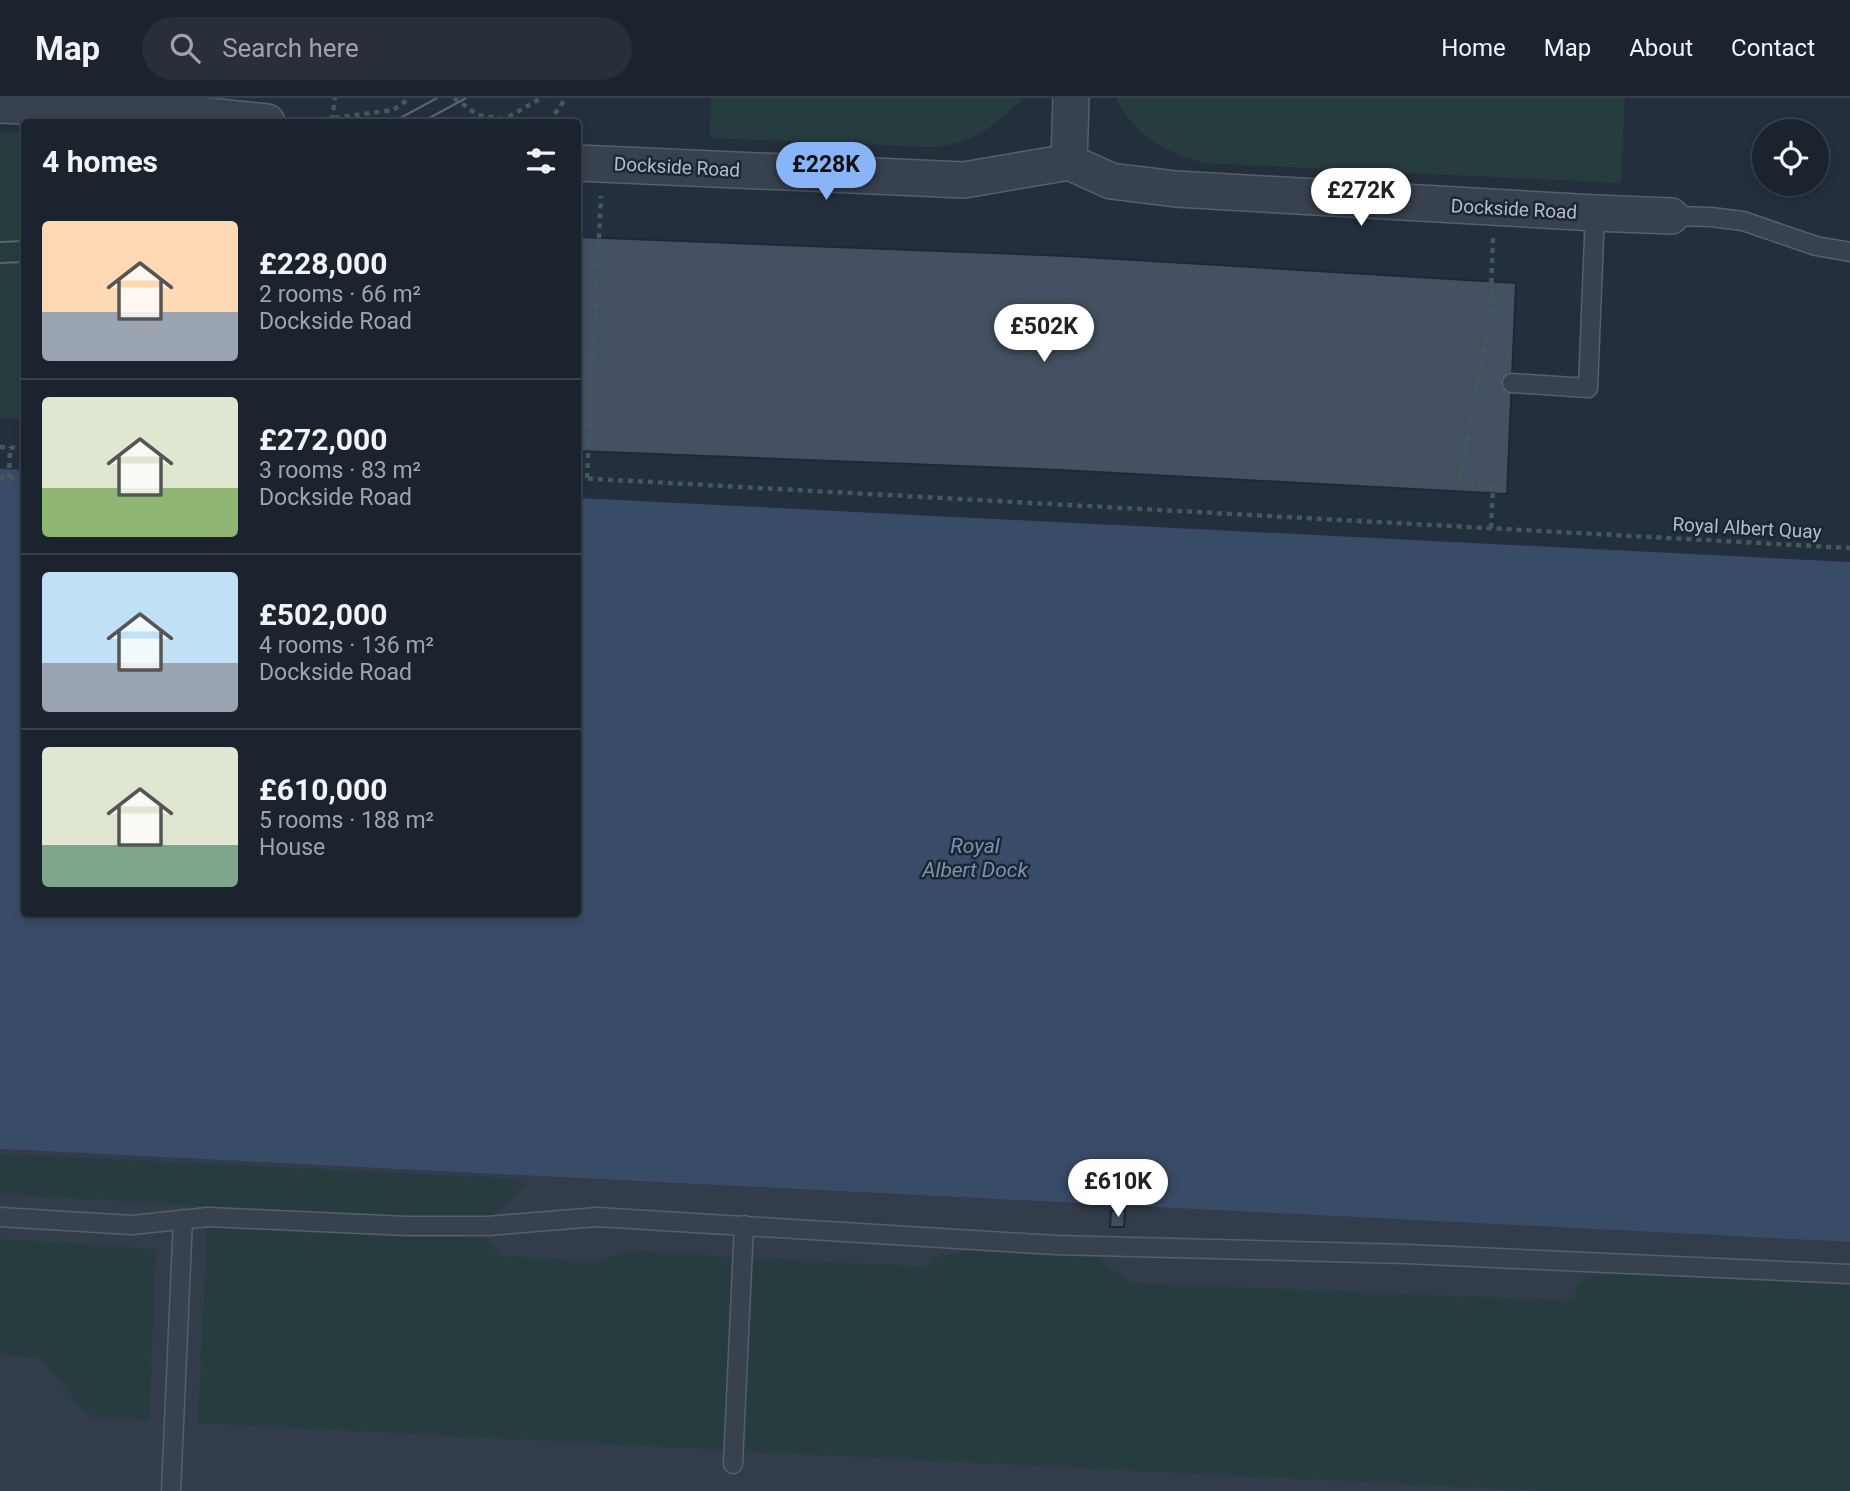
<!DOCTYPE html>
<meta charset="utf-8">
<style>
:root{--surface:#1b232e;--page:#282f3a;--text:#f1f3f6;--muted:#a0a4aa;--line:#39404a;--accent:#8ab4f8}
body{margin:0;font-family:Roboto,sans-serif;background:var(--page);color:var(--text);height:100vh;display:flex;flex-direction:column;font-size:26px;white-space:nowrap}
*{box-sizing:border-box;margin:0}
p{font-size:23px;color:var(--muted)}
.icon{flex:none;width:38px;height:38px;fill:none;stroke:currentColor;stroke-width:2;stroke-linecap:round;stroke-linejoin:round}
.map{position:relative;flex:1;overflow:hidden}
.details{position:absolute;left:21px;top:21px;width:560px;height:798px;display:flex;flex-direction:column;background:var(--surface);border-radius:7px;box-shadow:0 4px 10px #0003,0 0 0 2px var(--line)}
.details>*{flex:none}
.tools{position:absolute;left:1752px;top:21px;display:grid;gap:14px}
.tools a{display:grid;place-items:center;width:77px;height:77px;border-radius:50%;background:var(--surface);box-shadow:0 4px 10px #0003,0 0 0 2px var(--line);font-size:35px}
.price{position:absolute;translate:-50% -60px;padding:0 16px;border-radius:24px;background:#fff;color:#222;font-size:23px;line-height:46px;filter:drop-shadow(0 2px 4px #0008)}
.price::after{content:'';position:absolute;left:50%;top:42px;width:21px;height:16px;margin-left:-10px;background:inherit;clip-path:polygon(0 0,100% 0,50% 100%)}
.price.active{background:var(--accent);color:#111}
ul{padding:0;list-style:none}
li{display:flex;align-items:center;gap:21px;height:175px;padding:0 21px}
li+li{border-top:2px solid var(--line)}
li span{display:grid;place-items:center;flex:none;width:196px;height:140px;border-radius:7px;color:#555}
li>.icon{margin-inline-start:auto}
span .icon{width:84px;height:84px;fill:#fffc;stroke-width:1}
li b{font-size:30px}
h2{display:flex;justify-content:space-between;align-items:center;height:84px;padding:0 21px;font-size:30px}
header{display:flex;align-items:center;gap:42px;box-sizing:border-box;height:98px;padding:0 35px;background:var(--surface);border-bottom:2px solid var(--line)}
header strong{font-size:33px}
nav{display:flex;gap:38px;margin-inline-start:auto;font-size:24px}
.search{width:490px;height:63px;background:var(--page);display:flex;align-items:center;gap:18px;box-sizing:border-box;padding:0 24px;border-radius:38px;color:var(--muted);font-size:26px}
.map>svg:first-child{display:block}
.airport{fill:#323c4b}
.green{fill:#263c3f}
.water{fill:#394c67}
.building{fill:#455162;stroke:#1f2835;stroke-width:2}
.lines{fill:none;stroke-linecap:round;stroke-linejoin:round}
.lane-casing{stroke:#565f6c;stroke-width:21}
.street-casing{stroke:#565f6c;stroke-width:38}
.path{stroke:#44595c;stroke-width:4.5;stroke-dasharray:5 5;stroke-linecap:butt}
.lane{stroke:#38414e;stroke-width:18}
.street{stroke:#38414e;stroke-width:35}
.tram{stroke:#5a6575;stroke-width:2}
.labels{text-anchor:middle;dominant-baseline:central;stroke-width:5;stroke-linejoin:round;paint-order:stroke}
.street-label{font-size:19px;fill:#b4bcc9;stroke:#1d2633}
.water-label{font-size:21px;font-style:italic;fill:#7c92b1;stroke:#1d2633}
</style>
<header>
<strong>Map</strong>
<div class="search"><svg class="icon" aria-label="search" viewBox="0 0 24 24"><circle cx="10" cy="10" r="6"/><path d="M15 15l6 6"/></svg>Search here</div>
<nav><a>Home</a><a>Map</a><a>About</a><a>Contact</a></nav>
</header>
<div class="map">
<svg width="1850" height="1393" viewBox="0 0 1850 1393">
<rect width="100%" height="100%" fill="#242f3e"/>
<!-- airport -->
<polygon class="airport" points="0,1051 1850,1144 1850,1393 0,1393"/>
<!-- green -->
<g class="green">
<path d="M 711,0 L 1023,0 C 997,27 970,48 931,49 L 710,40 Z"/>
<path d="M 1116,0 L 1625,0 L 1621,85 L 1204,65 C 1167,55 1133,37 1116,0 Z"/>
<polygon points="0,33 24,34 24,322 0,320"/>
<polygon points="0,1056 519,1081 524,1088 492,1118 386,1118 0,1096"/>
<polygon points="207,1130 486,1139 500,1158 595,1164 633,1153 735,1159 727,1352 198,1325"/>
<polygon points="0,1141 156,1151 149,1322 93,1320 87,1316 43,1263 34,1259 0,1257"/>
<path d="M 976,1151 L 1095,1158 L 1130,1185 L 1574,1203 C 1577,1176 1587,1179 1612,1176 L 1850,1187 L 1850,1393 L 1547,1393 L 739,1353 L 748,1160 L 931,1169 L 932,1160 Z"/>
</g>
<!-- water -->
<polygon class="water" points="0,371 24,372 24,816 578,816 578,400 1850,464 1850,1144 0,1051"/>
<!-- building -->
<g class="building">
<polygon points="578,139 1067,158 1516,185 1507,396 1060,372 578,353"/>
<polygon points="1111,1113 1125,1113 1124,1129 1110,1129"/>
</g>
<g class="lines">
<defs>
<g id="lane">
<polyline points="1671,118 1711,119 1743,123 1816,148 1850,154"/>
<polyline points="1512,285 1588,290 1595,115"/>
<polyline points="0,1119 132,1127 208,1119 407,1128 487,1128 597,1119 1055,1147 1407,1156 1850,1176"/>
<polyline points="733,1366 744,1127"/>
<polyline points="171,1393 183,1121"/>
</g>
<g id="street">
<polyline points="0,7 190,16 267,24"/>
<polyline points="1069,64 1071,0"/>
<polyline points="578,65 964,82 1069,64 1111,83 1176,91 1595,115 1671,118"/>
</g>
</defs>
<!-- lane casing -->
<use href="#lane" class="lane-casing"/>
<!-- street casing -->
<use href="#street" class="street-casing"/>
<!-- path -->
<g class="path">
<polyline points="454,0 478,17 520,24"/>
<polyline points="332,22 335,0"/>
<polyline points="305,24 393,12 410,0"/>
<polyline points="500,24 541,0"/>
<polyline points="549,24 566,0"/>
<polyline points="0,349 24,350"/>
<polyline points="0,379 24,381"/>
<polyline points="9,380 10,349"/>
<polyline points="578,380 1850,450"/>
<polyline points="587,380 601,98"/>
<polyline points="1491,430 1493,389 1459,387 1490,220 1493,140"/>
</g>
<!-- lane -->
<use href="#lane" class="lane"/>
<!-- street -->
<use href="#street" class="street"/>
<!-- tram -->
<g class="tram">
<polyline points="393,24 437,0"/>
<polyline points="422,24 466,0"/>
<polyline points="0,144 24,143"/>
<polyline points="0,165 24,164"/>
</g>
</g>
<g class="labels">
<!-- street labels -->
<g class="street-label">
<text transform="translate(677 69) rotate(3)">Dockside Road</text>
<text transform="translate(1514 111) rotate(3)">Dockside Road</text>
<text transform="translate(1747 430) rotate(3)">Royal Albert Quay</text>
</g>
<!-- water labels -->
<g class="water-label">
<text x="975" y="748">Royal<tspan x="975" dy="24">Albert Dock</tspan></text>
</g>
</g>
</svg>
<div class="tools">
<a><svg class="icon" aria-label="locate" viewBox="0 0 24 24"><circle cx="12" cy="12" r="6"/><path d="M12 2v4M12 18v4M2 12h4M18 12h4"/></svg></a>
</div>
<b class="price active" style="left:826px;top:104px">£228K</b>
<b class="price" style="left:1361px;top:130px">£272K</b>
<b class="price" style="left:1044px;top:266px">£502K</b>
<b class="price" style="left:1118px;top:1121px">£610K</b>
<section class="details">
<h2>4 homes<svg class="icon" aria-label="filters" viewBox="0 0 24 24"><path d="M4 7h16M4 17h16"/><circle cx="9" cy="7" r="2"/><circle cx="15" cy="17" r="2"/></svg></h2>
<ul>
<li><span style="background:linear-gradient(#ffd9b3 65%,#9aa5b1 0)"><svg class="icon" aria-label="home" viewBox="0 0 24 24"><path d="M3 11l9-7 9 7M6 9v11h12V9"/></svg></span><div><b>£228,000</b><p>2 rooms · 66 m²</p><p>Dockside Road</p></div></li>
<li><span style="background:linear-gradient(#dfe7d0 65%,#8fb573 0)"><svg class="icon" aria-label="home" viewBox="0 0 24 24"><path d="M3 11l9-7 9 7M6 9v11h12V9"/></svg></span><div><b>£272,000</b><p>3 rooms · 83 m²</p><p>Dockside Road</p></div></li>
<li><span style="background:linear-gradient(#bfe0f5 65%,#9aa5b1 0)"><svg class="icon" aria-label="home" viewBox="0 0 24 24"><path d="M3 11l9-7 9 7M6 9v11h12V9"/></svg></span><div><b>£502,000</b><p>4 rooms · 136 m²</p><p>Dockside Road</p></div></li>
<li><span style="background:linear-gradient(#dfe7d0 70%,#7fa58c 0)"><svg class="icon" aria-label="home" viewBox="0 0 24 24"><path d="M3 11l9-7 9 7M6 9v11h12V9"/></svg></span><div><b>£610,000</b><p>5 rooms · 188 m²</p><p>House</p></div></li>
</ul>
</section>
</div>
